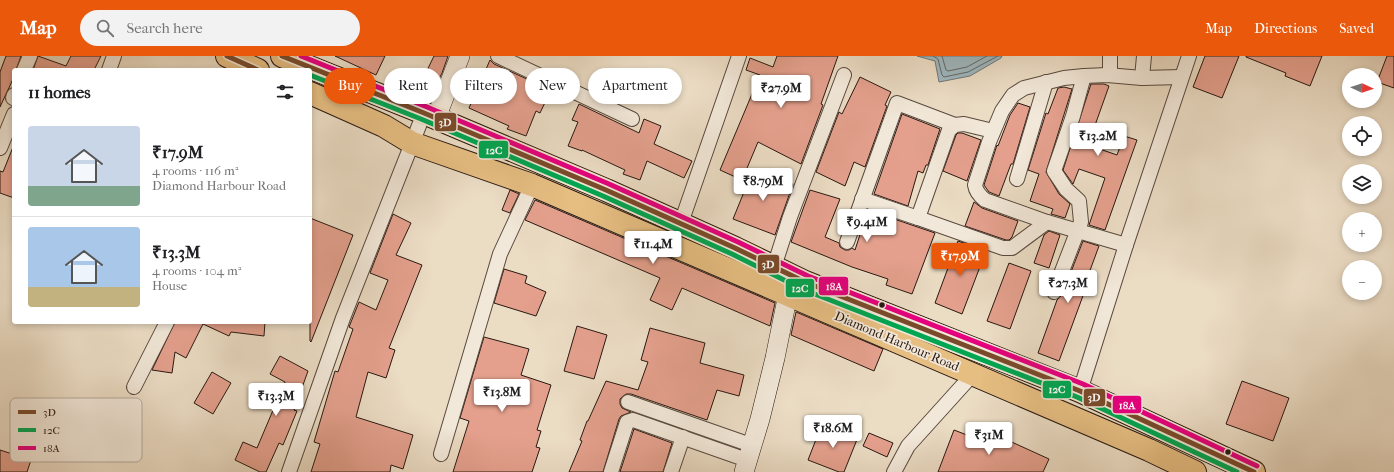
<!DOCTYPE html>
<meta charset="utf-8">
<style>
:root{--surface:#fff;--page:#f2f2f2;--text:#202124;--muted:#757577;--line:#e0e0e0;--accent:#ea580c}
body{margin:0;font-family:"IM FELL French Canon",serif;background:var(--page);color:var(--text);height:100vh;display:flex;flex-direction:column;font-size:15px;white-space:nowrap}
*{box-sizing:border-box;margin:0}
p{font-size:13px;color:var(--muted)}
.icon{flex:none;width:22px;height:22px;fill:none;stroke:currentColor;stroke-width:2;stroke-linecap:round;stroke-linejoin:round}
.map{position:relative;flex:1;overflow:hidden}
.side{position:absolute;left:12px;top:12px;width:300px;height:256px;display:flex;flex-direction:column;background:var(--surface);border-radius:4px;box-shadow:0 2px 6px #0003}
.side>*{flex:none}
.guide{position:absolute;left:324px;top:12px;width:380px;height:36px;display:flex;gap:8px}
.needle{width:26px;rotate:93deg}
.tools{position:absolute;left:1342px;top:12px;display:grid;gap:8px}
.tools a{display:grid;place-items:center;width:40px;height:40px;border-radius:50%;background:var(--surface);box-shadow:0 2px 6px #0003;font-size:20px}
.price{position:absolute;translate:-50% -34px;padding:0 9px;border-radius:4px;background:#fff;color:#222;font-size:13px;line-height:26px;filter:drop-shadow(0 1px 2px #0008)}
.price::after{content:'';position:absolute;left:50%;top:24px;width:12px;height:9px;margin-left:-6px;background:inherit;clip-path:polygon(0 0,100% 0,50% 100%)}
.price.current{background:var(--accent);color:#fff}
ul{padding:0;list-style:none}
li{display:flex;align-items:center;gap:12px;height:100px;padding:0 16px}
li+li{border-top:1px solid var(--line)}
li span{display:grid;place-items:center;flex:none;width:112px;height:80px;border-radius:4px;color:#555}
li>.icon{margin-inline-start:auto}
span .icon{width:48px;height:48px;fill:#fffc;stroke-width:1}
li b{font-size:17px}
h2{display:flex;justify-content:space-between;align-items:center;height:48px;padding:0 16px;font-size:17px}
.tag{padding:0 14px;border-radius:18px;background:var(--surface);box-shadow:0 2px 6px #0003;font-size:14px;line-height:36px}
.tag.current{background:var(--accent);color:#fff}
header{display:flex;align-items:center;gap:24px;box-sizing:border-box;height:56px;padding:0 20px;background:var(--accent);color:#fff}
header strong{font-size:19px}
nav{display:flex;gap:22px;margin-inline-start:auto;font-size:14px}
.search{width:280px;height:36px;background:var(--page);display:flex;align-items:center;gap:10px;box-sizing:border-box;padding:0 14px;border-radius:22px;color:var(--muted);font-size:15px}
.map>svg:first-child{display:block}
.water{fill:#9fb8c0;stroke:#6f787a}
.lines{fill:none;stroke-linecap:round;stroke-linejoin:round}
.shore{stroke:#646868;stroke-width:1}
.building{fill:#e4a08d;stroke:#281811}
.street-casing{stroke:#59493e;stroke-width:16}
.secondary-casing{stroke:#281811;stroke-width:20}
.highway-casing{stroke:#281811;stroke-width:24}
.street{stroke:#f2e8d9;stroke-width:14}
.secondary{stroke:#f2e8d9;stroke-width:19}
.highway{stroke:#e6be82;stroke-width:22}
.bus-1-casing{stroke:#f2e8d9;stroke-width:8}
.bus-2-casing{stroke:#f2e8d9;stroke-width:8}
.bus-3-casing{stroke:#f2e8d9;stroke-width:8}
.bus-1{stroke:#7a4b2a;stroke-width:5}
.bus-2{stroke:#00a651;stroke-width:5}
.bus-3{stroke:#e5007d;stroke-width:5}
.bus-dot{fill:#281811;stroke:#f2e8d9;stroke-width:1.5}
.labels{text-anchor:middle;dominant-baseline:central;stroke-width:3.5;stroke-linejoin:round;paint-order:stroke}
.street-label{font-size:13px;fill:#281811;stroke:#f2e8d9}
.key{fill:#f2e8d9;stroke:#b5aa9d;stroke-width:1}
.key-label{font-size:11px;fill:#281811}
.line-badge{stroke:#f2e8d9;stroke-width:1.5}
.badge-label{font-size:11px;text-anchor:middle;font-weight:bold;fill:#fff}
</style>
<header>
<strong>Map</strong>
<div class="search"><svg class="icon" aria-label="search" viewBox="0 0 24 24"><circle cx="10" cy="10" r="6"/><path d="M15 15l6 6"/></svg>Search here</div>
<nav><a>Map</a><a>Directions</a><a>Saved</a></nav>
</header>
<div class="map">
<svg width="1394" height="416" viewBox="0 0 1394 416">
<rect width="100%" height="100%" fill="#ebdcc4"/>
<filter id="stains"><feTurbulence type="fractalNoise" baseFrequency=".005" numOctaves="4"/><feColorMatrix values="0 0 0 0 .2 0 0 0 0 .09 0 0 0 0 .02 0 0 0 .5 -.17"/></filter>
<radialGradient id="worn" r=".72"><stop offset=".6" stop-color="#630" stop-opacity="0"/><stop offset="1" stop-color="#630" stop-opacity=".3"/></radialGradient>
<!-- water -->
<polygon class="water" points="917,0 1002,0 1001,2 970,20 939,26 935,5"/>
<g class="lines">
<!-- shore -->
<g class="shore">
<polyline points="933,0 938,3 942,19 944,21 968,16 998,0"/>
<polyline points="942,0 946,14 948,15 967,11 987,0"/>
</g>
</g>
<!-- building -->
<g class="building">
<polygon points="6,0 21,0 16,14 14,14 14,21 0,51 0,16"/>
<polygon points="38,0 66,10 71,0 101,0 94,14 33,14"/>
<polygon points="335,0 385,0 376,19"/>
<polygon points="434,0 448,0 442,17 431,39 418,33"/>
<polygon points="777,0 838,0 821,48 823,49 801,108 758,86 742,124 720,114 760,19 746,14 750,2 773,11"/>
<polygon points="1205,0 1239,0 1222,42 1193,31"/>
<polygon points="1246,0 1322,0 1310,30 1285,20 1286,17 1246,1"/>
<polygon points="1387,0 1394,0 1394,32 1377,26"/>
<polygon points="490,4 494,8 551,34 540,57 536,55 526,80 507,73 509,70 469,52"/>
<polygon points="860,21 891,36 885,49 887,50 865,111 854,106 845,130 816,116 839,56 842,58"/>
<polygon points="1091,28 1104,28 1109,30 1088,89 1117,99 1124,80 1137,84 1105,174 1089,169 1105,122 1079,113 1073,128 1063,114"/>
<polygon points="1064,31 1072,33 1046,116 1059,138 1070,148 1065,162 1051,158 1053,153 1030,145 1039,118 1028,114 1046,57 1048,58 1058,32"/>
<polygon points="1018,47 1030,51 1013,108 1011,108 999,140 989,136 984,129 997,89 998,90 1010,59"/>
<polygon points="579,48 639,77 644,63 661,70 654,88 692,105 684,122 647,105 640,124 623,118 625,114 582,94 582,95 568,90 578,66 572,64"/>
<polygon points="902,58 940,73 928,109 926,109 923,117 918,115 908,150 874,138"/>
<polygon points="958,77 962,77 981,84 967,125 943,115 956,79"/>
<polygon points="13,91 14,91 14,142 0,137 0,115 3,116"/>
<polygon points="749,114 793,128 775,179 733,163 746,131 744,130"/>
<polygon points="510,134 519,138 510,157 502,154"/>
<polygon points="810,134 840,143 825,181 839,187 840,191 845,194 849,194 852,192 855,194 868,154 935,177 912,238 886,229 888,223 852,211 791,186"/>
<polygon points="535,144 775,247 770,270 682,232 672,254 650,244 660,222 525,164"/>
<polygon points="974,146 982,152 1018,165 1012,181 1009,184 1006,184 965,170"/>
<polygon points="393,158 411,167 396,199 422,209 389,292 395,294 386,322 368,316 356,361 413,379 403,413 391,409 390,416 311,416 320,388 314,386 335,315 338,316 353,273 349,271 359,246 376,254 388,224 370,217"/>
<polygon points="310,162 353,179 311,286 310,285"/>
<polygon points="1049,175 1060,179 1049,212 1034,207 1044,179"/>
<polygon points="958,185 986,195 962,258 935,247"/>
<polygon points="1083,185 1099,190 1082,236 1084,237 1059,305 1038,297 1057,244 1062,239"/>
<polygon points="1009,207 1031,215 1010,273 987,265"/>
<polygon points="504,213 527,220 525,227 546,236 536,260 494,247"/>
<polygon points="796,256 883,293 874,315 791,279"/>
<polygon points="175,266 265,266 264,280 231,276 229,280 203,268 186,302 175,296 172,317 152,314"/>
<polygon points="577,270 607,279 594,323 564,315"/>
<polygon points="650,272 705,287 700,307 744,319 739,340 717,334 707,364 631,338 626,338 620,343 620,348 622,352 631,356 621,360 619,363 603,416 569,416 582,385 580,384 587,365 588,365 606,325 638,334 648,306 641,304"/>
<polygon points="484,281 529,293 521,319 551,329 537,374 541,375 536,391 540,392 532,416 453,416 469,365 460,362"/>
<polygon points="280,300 308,315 294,354 297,355 283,389 279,387 266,416 260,416 235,404 243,386 257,392 285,326 270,318"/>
<polygon points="212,316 231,327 213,358 194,347"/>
<polygon points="1242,325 1289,342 1273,385 1226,368"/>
<polygon points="822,368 858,381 844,416 839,416 808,404"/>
<polygon points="634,373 672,387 663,416 620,416"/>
<polygon points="954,374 990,388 994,378 1049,403 1043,416 938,416"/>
<polygon points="869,377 893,387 887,401 863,390"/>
<polygon points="0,394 31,404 27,416 0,416"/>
</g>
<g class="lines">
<defs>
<g id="street">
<polyline points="498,0 632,63"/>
<polyline points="24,14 30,0"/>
<polyline points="109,14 114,0"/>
<polyline points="1110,19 1110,0"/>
<polyline points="1142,22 1144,0"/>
<polyline points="13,42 14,39"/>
<polyline points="993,75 964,68 955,69 949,74 918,162 1003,192 1012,192 1047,166"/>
<polyline points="0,92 14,58"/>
<polyline points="1017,123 1046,26"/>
<polyline points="862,143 918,162"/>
<polyline points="681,167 739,0"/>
<polyline points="847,186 897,47 955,69"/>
<path d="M 1126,189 L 1047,166 L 985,144 C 980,140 976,136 975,129 L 989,86 L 1002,55 L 1013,39 L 1024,32 L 1064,22 L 1084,20 L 1107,19 L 1142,22 L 1181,21"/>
<polyline points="774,211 790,161 844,19"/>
<polyline points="1054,236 1081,166 1079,145 1066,133 1054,115 1073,60 1084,20"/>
<polyline points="134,331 167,266"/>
<polyline points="1080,335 1126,189 1189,0"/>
<polyline points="628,346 751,389"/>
<polyline points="441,398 500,198 532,129"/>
<polyline points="289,416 343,262 424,57"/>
<polyline points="611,416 627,366 633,364 747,404"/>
<polyline points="671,416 683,381"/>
<polyline points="894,416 908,390 973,318"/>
</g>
<g id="secondary">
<polyline points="436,62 460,0"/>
<polyline points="744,416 760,363 775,302 788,238"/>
</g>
<g id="highway">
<polyline points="227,0 258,14"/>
<polyline points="282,0 424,57 606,134 735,192 805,226 1080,335 1254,416"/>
<polyline points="310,37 384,70 412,87 532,129 1149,394 1195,416"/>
</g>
</defs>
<!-- street casing -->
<use href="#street" class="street-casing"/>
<!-- secondary casing -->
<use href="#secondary" class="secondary-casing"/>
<!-- highway casing -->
<use href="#highway" class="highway-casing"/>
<!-- street -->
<use href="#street" class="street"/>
<!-- secondary -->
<use href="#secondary" class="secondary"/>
<!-- highway -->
<use href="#highway" class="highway"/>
<defs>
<g id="bus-1">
<polyline points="227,0 258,14"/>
<polyline points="282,0 424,57 606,134 735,192 805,226 1080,335 1254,416"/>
</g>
<polyline id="bus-2" points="310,19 421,63 603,140 732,198 802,233 1077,341 1237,416"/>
<polyline id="bus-3" points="301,0 427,51 609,128 738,186 808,220 1083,328 1257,410"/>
</defs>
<!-- bus-1 casing -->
<use href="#bus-1" class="bus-1-casing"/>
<!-- bus-2 casing -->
<use href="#bus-2" class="bus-2-casing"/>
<!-- bus-3 casing -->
<use href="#bus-3" class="bus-3-casing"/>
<!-- bus-1 -->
<use href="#bus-1" class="bus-1"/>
<!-- bus-2 -->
<use href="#bus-2" class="bus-2"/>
<!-- bus-3 -->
<use href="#bus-3" class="bus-3"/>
</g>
<!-- markers -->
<g class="bus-dot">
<circle cx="882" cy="249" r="3.5"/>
<circle cx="1228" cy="396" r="3.5"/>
</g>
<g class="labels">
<!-- street labels -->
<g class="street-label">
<text transform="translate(897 285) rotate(23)">Diamond Harbour Road</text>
</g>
</g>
<!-- legend -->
<rect x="10" y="342" width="132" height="64" rx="6" class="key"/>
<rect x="18" y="354" width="18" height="4" fill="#7a4b2a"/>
<rect x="18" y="372" width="18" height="4" fill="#00a651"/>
<rect x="18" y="390" width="18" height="4" fill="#e5007d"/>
<g class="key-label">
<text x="43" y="360">3D</text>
<text x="43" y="378">12C</text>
<text x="43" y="396">18A</text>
</g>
<g class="line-badge">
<rect x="434" y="56" width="23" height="20" rx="4" fill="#7a4b2a"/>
<rect x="478" y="84" width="31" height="19" rx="4" fill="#00a651"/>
<rect x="757" y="198" width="23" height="20" rx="4" fill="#7a4b2a"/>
<rect x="818" y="220" width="31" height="20" rx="4" fill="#e5007d"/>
<rect x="785" y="222" width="30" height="20" rx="4" fill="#00a651"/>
<rect x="1042" y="324" width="30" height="19" rx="4" fill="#00a651"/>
<rect x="1083" y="332" width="23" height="19" rx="4" fill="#7a4b2a"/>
<rect x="1112" y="339" width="30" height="19" rx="4" fill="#e5007d"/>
</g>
<g class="badge-label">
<text x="445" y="70">3D</text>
<text x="494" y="98">12C</text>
<text x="768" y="212">3D</text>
<text x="834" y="234">18A</text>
<text x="800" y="236">12C</text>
<text x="1057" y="337">12C</text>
<text x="1094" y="345">3D</text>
<text x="1127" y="353">18A</text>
</g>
<rect width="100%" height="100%" filter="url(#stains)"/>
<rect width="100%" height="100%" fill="url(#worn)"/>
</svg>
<div class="tools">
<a><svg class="needle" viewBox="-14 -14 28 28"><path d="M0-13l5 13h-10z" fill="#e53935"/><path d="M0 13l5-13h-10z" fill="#757577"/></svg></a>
<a><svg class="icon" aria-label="locate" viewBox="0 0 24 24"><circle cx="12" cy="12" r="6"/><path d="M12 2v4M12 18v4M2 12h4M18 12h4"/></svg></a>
<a><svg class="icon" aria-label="layers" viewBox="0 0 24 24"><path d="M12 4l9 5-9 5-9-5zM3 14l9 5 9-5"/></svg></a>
<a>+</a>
<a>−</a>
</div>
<b class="price" style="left:781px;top:53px">₹27.9M</b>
<b class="price" style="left:1098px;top:101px">₹13.2M</b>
<b class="price" style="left:763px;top:146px">₹8.79M</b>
<b class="price" style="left:867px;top:187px">₹9.41M</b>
<b class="price" style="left:653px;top:209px">₹11.4M</b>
<b class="price current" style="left:960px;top:221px">₹17.9M</b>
<b class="price" style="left:1068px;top:248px">₹27.3M</b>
<b class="price" style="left:502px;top:357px">₹13.8M</b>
<b class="price" style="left:276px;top:361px">₹13.3M</b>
<b class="price" style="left:833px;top:393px">₹18.6M</b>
<b class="price" style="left:989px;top:400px">₹31M</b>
<div class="guide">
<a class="tag current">Buy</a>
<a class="tag">Rent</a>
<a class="tag">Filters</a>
<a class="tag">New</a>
<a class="tag">Apartment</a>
</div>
<section class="side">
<h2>11 homes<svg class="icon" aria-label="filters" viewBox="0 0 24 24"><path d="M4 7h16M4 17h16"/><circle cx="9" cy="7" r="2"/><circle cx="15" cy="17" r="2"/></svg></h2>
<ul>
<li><span style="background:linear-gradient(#c9d6e8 75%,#7fa58c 0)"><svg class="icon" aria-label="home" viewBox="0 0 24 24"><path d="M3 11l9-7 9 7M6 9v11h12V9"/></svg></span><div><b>₹17.9M</b><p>4 rooms · 116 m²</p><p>Diamond Harbour Road</p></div></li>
<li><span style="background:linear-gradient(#a9c7e8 75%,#c2b280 0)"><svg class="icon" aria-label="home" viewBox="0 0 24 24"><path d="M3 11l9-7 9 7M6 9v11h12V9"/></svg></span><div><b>₹13.3M</b><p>4 rooms · 104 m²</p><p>House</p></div></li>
</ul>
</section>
</div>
